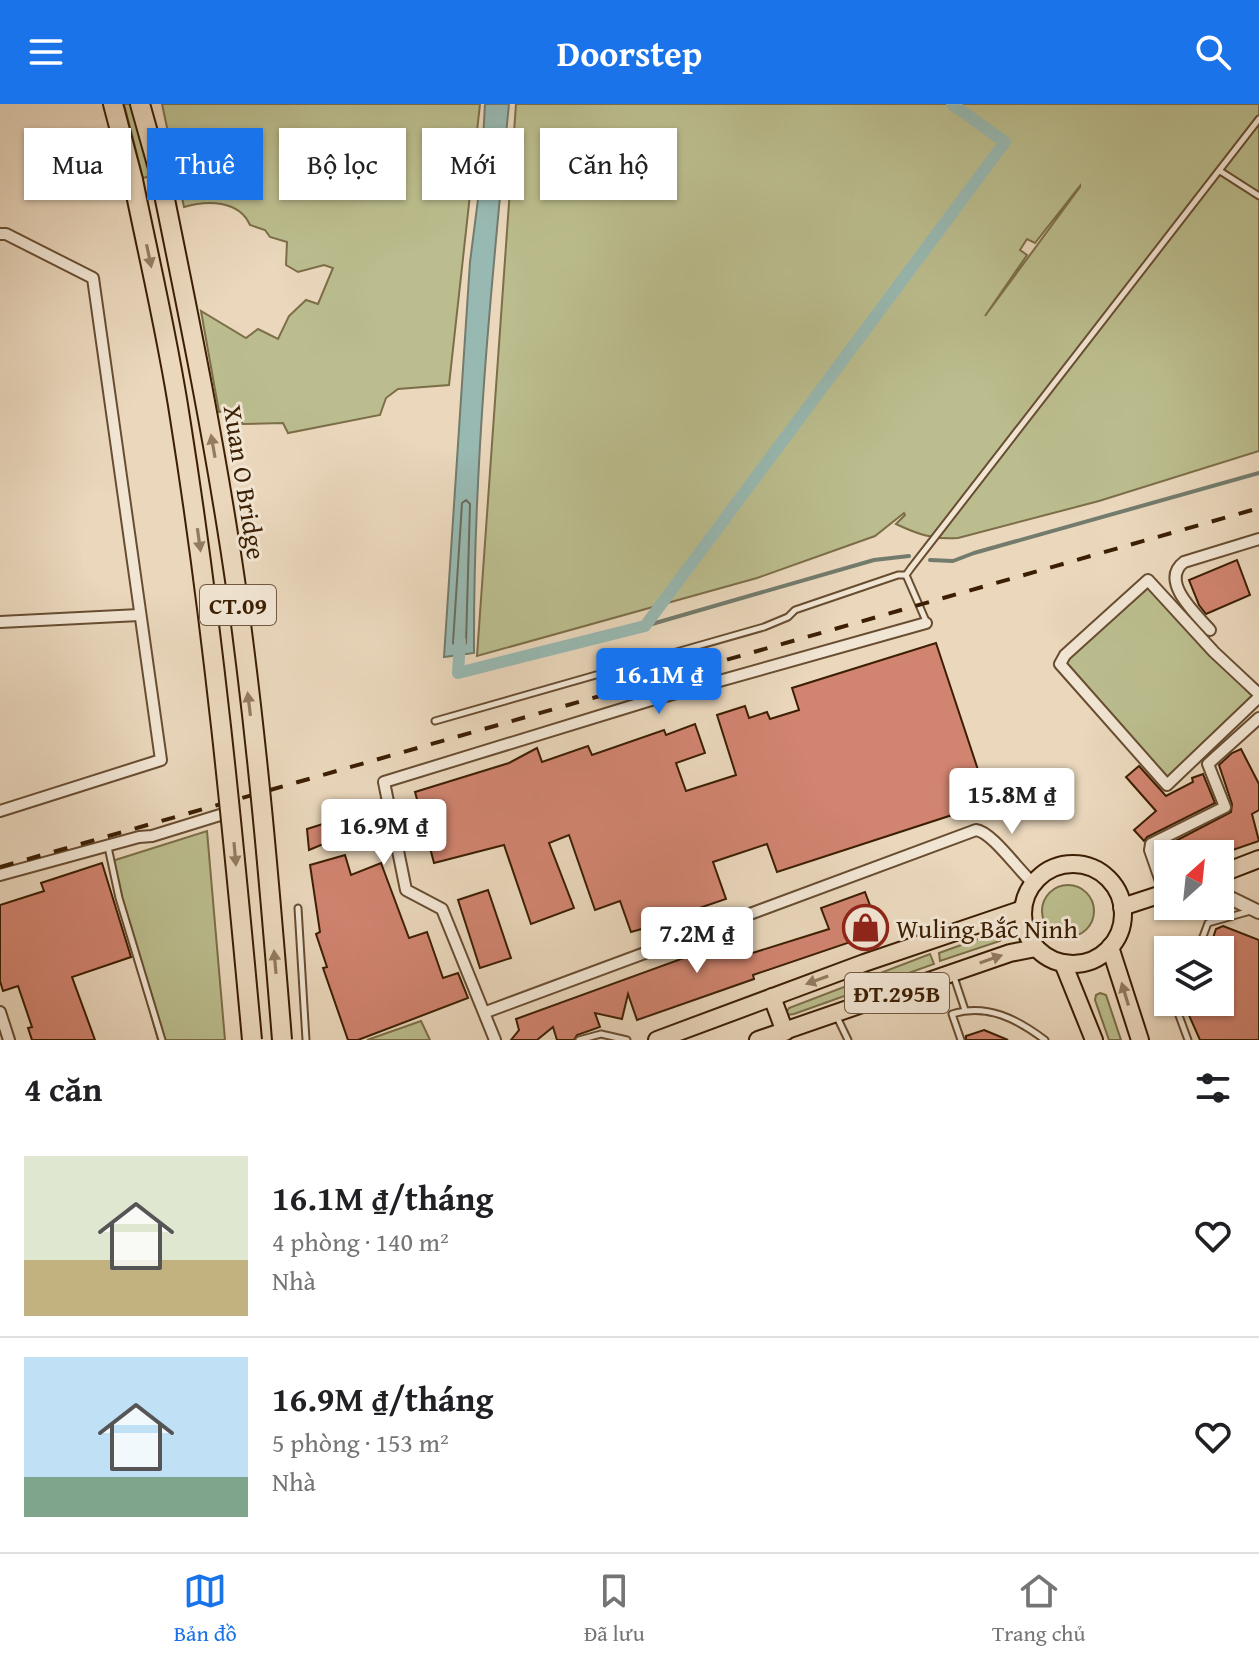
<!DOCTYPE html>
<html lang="vi">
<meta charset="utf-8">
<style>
:root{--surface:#fff;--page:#f6f6f6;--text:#202124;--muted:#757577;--line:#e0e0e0;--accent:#1a73e8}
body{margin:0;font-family:"Gentium Book Plus",serif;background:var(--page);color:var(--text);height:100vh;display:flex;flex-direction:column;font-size:30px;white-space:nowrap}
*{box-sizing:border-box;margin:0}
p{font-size:26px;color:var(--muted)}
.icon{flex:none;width:44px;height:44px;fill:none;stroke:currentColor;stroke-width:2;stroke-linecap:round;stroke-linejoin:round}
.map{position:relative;height:936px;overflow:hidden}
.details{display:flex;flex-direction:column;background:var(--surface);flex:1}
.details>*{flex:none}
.banner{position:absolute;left:24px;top:24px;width:800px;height:72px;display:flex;gap:16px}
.needle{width:52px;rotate:27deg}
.fabs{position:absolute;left:1154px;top:736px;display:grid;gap:16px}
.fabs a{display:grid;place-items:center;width:80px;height:80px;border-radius:0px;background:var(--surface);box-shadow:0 2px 6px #0004;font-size:40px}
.price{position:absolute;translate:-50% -68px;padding:0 18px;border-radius:8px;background:#fff;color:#222;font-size:26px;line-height:52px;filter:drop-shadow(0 2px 4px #0008)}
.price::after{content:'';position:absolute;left:50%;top:48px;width:24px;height:18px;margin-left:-12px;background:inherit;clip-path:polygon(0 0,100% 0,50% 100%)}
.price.current{background:var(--accent);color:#fff}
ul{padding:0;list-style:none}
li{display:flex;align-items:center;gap:24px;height:200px;padding:0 24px}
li+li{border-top:2px solid var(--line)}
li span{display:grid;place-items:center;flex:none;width:224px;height:160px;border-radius:0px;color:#555}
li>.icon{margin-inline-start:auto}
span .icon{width:96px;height:96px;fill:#fffc;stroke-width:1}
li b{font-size:34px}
h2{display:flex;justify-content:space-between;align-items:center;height:96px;padding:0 24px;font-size:34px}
.tag{padding:0 28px;border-radius:0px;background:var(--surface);box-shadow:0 2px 6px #0004;font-size:28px;line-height:72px}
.tag.current{background:var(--accent);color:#fff}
header{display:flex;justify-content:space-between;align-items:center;height:104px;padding:0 24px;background:var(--accent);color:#fff;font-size:36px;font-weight:800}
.tab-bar{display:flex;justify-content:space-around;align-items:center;height:112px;border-top:2px solid var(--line);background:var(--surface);font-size:22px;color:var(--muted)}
.tab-bar a{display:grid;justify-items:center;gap:4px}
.tab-bar .current{color:var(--accent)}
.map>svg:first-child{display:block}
.green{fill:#bbbd8e;stroke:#7c6e48;stroke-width:2;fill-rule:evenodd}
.water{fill:#98b9b2;stroke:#737b6c;stroke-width:2}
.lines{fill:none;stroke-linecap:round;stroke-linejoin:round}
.shore{stroke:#6a6c5a;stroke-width:2}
.stream{stroke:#737b6c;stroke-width:4}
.canal{stroke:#98b9b2;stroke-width:12}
.building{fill:#d18470;stroke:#3c1f03;stroke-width:2}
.service-casing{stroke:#684d31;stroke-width:9}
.minor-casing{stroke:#684d31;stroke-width:14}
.tertiary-casing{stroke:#684d31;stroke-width:16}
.primary-casing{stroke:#3c1f03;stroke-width:20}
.motorway-casing{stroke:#3c1f03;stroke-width:22}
.service{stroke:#f1e5d3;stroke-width:5}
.minor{stroke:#f1e5d3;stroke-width:10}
.tertiary{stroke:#f1e5d3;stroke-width:12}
.primary{stroke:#ead7bc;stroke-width:16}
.motorway{stroke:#ead7bc;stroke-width:18}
.rail{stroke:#3c1f03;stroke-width:4;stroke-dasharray:14 14;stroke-linecap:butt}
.motorway-bridge-casing{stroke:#3c1f03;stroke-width:22;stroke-linecap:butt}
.motorway-bridge{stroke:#ead7bc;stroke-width:18}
.oneway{fill:#937b60}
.labels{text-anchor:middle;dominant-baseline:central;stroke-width:6;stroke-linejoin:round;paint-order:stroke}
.shield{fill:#f1e5d3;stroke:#725a41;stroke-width:2}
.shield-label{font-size:24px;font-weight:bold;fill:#3c1f03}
.street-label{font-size:26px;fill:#3c1f03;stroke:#f1e5d3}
.poi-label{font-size:26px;fill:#3c1f03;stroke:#f1e5d3;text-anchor:start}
</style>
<header><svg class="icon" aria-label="menu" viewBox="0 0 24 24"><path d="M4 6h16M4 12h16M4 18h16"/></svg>Doorstep<svg class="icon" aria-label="search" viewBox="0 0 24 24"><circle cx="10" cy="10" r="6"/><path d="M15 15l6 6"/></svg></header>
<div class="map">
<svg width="1259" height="936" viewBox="0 0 1259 936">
<rect width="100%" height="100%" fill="#ead7bc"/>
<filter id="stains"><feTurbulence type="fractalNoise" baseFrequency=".0025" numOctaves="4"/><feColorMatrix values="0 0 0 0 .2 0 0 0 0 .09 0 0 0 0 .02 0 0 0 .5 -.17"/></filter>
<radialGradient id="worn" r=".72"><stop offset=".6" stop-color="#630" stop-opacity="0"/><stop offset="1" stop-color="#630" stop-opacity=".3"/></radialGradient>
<!-- green -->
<g class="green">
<polygon points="124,0 132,0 151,72 143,74"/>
<path d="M 162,0 L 480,0 L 449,281 L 398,285 L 386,294 L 380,311 L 288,329 L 283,319 L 242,320 L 242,303 L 219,308 L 201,207 L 246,234 L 258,225 L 278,235 L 289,212 L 306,196 L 318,200 L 333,164 L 324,161 L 298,168 L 286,161 L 287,138 L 270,133 L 265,126 L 250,121 C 239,96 207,96 184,103 Z"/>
<path d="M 516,0 L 1259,0 L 1259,347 L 1099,397 L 958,434 C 934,436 917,430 896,420 L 905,411 L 904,409 L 875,432 L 757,474 L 477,552 ZM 1080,82 L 1080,83 L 985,212 L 1027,151 L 1020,146 L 1027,135 L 1035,139 Z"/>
<polygon points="1150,482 1252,592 1166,675 1065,560 1067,553"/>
<polygon points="207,727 225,936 158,936 109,758"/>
<circle cx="1068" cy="807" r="26"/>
<polygon points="1000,827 1004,832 1000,837 940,857 939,849"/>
<polygon points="930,850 934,860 794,910 787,911 786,909 789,904"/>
<polygon points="1100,889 1106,891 1121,936 1109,936 1095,896 1096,891"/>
<polygon points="421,917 430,936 367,936"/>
</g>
<!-- water -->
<path class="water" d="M 485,0 L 509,0 C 491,182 473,366 474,549 L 444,553 L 470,158 L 481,72 Z"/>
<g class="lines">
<!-- shore -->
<polygon class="shore" points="466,396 470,400 466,539 464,542 457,543 453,539 462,399"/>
<!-- stream -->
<g class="stream">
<polyline points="930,456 953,457 974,449 1259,369"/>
<polyline points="645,522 874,456 909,452"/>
</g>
<!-- canal -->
<polyline class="canal" points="460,537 458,569 645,522 1005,38 952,0"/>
</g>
<!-- building -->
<g class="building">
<polygon points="1237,456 1250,491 1206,510 1199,501 1189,476"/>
<polygon points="936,539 989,699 777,768 767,740 713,758 726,795 676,812 677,815 631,828 620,797 595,806 569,731 549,739 574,804 531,820 504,741 434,759 429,740 411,745 407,732 426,728 415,688 509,659 537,644 542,658 588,642 592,651 664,626 666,631 695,620 705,649 676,659 686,687 736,671 717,611 745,602 749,614 767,608 770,615 799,606 792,584"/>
<polygon points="1241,645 1259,680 1259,706 1252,710 1259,737 1221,750 1207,749 1204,741 1181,750 1162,750 1160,745 1231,708 1232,700 1219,661 1232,649"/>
<polygon points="1139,662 1166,692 1193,678 1192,674 1203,670 1215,699 1147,733 1144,737 1134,726 1156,707 1126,673"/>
<polygon points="345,713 350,729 309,746 307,725"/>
<polygon points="345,751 351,771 381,759 409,834 427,828 443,874 458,869 468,894 358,936 348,936 323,864 327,863 316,830 320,828 310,761"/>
<polygon points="102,759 131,853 72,873 95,936 32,936 28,924 32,923 18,882 3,887 0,877 0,801 44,787 41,779"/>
<polygon points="488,786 511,854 480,864 458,796"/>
<polygon points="865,788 880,828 753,871 754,875 637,916 628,890 622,915 595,909 600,923 577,931 574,936 557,936 553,923 537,936 511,936 519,926 516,915 695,850 693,845 738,829 746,851 829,825 821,804"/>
<polygon points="1223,822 1259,836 1259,936 1200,936 1188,909 1186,898 1220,898 1220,846 1209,846 1216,825"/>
<polygon points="984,926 1008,936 966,936 966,932"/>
</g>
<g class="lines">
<defs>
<g id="service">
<polyline points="1220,67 1259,92"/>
<polyline points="926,517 906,471 911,464 1259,15"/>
<polyline points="435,617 764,523 788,513 795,506 898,471 906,471"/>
<polyline points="108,743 119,794 162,936"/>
<polyline points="298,804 306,936"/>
<polyline points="1198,846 1208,819 1254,806"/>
<polyline points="954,873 965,906"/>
<polyline points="1174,898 1188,936"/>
<polyline points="836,911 848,936"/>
<polyline points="579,936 601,930 627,936"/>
<path d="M 961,936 L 952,910 C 987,899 1017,915 1045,936"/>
</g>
<g id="minor">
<polyline points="0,130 6,130 93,174 161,656 0,707"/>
<polyline points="0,518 139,511"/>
<path d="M 1210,526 C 1196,510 1159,477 1184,458 L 1259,435"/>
<polyline points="1259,590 1214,548 1148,476 1065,551 1060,560 1167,681 1259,593"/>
<polyline points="0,771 139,733 152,732 220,711"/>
<polyline points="1165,789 1150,746 1151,740 1225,703 1208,660 1259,614"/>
<polyline points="0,908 9,936"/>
<path d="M 486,908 L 976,726 C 992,728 1018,766 1033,779"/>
<polyline points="495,936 442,805 406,786 384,678 648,597 926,519"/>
</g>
<polyline id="tertiary" points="1220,789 1259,808"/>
<g id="primary">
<circle cx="1073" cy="810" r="50"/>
<polyline points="1220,770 1259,755"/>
<polyline points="1122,803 1168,788"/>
<polyline points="1110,843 1140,936"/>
<polyline points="1063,859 1094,936"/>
<polyline points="772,893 785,928"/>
<polyline points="657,936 864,859 1023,805"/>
<polyline points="758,936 1010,849 1036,844"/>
</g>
<g id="motorway">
<polyline points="113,0 133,76"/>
<polyline points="140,0 160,71"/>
</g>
</defs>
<!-- service casing -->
<use href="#service" class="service-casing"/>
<!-- minor casing -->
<use href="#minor" class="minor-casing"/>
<!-- tertiary casing -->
<use href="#tertiary" class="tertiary-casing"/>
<!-- primary casing -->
<use href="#primary" class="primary-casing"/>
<!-- motorway casing -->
<use href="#motorway" class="motorway-casing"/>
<!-- service -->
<use href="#service" class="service"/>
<!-- minor -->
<use href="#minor" class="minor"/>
<!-- tertiary -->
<use href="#tertiary" class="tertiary"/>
<!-- primary -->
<use href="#primary" class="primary"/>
<!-- motorway -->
<use href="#motorway" class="motorway"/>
<!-- rail -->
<polyline class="rail" points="0,763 1259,404"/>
<defs>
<g id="motorway-bridge">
<path d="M 160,71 C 188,208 216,344 236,483 C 257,633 270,785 282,936"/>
<path d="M 133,76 C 149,155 168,234 180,314 C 213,521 233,728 252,936"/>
</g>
</defs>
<!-- motorway-bridge casing -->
<use href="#motorway-bridge" class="motorway-bridge-casing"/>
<!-- motorway-bridge -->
<use href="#motorway-bridge" class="motorway-bridge"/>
</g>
<!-- one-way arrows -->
<defs><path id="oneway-solid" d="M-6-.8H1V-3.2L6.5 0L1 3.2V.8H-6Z" transform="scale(2)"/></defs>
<g class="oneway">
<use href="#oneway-solid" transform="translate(149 152) rotate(78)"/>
<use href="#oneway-solid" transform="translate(213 342) rotate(-100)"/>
<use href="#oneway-solid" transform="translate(199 436) rotate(82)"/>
<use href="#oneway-solid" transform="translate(249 600) rotate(-97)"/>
<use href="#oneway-solid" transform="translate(235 750) rotate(85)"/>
<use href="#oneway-solid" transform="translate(991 855) rotate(-19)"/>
<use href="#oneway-solid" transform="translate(275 858) rotate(-95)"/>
<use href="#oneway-solid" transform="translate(817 876) rotate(160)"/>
<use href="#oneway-solid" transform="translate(1125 890) rotate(-107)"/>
</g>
<!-- icons -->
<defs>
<symbol id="shop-ring" viewBox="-11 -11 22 22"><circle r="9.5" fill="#f1e5d3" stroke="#8f2418" stroke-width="1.5"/><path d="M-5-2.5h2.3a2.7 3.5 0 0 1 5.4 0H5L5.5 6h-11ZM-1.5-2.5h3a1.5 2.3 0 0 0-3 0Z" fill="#8f2418"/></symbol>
</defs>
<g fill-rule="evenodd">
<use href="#shop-ring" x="840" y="798" width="51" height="51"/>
</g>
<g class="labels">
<!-- shield labels -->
<g class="shield">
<rect x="200" y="481" width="76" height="40" rx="6"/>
<rect x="845" y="869" width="104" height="40" rx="6"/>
</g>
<g class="shield-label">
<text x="238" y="501">CT.09</text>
<text x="897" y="889">ĐT.295B</text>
</g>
<!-- street labels -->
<g class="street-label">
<text transform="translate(245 378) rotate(81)">Xuan O Bridge</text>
</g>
<!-- poi labels -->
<g class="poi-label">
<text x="896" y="824">Wuling Bắc Ninh</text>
</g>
</g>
<rect width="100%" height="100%" filter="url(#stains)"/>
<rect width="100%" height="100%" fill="url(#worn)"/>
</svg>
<div class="fabs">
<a><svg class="needle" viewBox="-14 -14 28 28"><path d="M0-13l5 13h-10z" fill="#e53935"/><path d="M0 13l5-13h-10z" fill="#757577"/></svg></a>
<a><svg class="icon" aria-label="layers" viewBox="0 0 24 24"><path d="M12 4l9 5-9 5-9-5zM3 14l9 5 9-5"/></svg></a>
</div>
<b class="price current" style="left:659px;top:612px">16.1M ₫</b>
<b class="price" style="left:1012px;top:732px">15.8M ₫</b>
<b class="price" style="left:384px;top:763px">16.9M ₫</b>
<b class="price" style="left:697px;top:871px">7.2M ₫</b>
<div class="banner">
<a class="tag">Mua</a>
<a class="tag current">Thuê</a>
<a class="tag">Bộ lọc</a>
<a class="tag">Mới</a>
<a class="tag">Căn hộ</a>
</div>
</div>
<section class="details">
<h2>4 căn<svg class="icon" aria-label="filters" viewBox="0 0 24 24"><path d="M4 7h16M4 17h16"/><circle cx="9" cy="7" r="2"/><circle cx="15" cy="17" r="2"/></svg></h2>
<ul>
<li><span style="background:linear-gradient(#dfe7d0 65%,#c2b280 0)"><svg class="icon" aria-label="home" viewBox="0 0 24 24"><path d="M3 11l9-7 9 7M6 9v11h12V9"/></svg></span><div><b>16.1M ₫/tháng</b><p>4 phòng · 140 m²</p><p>Nhà</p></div><svg class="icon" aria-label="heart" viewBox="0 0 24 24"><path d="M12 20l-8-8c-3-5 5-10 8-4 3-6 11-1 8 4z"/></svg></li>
<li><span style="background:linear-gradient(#bfe0f5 75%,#7fa58c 0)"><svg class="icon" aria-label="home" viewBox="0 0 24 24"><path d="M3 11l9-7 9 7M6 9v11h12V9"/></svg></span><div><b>16.9M ₫/tháng</b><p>5 phòng · 153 m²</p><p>Nhà</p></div><svg class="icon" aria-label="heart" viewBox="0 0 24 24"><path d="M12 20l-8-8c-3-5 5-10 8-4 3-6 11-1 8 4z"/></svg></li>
</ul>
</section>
<nav class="tab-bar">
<a class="current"><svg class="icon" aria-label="map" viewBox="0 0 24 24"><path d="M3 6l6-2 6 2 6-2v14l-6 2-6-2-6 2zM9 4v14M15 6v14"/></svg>Bản đồ</a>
<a><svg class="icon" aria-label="saved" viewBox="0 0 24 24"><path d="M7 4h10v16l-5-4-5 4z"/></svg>Đã lưu</a>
<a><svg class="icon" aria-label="home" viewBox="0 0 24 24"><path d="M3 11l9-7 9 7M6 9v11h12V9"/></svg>Trang chủ</a>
</nav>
